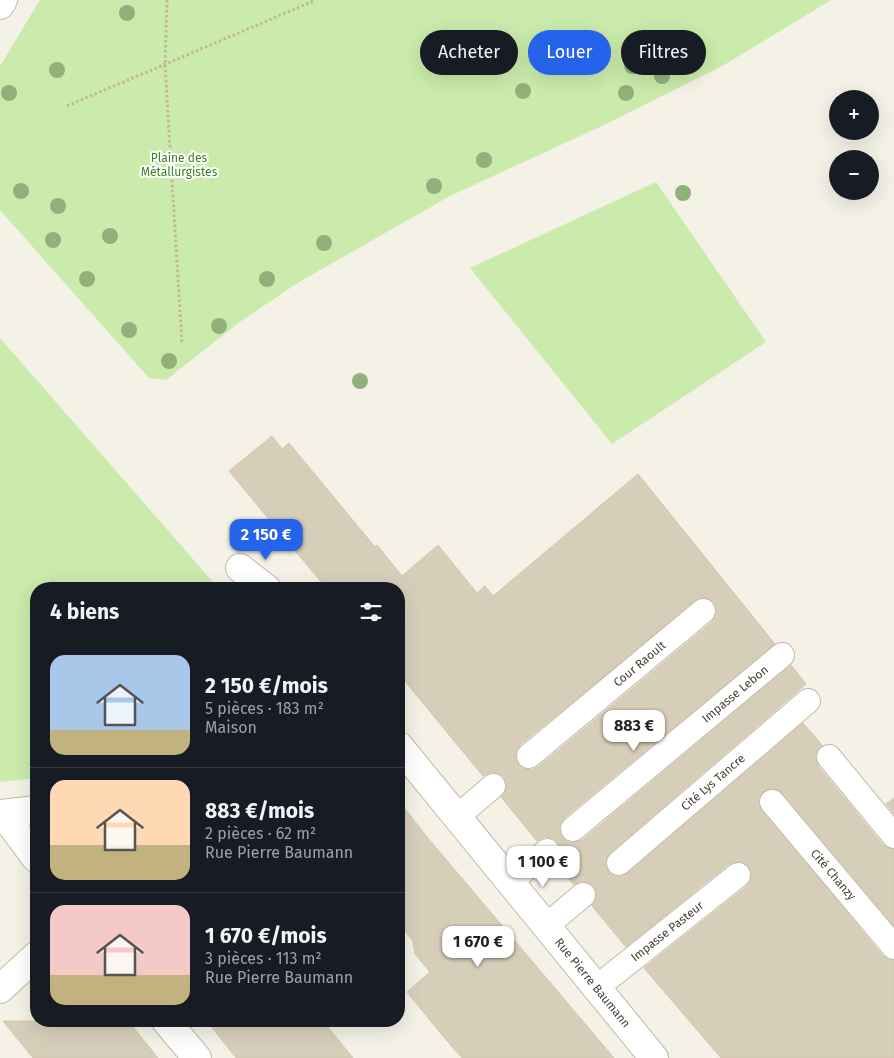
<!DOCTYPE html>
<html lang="fr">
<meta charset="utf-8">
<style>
:root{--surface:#171b24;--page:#20242c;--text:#f1f3f6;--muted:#9ea1a6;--line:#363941;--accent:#2563eb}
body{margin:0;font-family:"Fira Sans",sans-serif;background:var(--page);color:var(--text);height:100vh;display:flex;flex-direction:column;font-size:19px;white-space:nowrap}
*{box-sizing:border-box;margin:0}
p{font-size:16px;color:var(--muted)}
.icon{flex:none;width:28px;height:28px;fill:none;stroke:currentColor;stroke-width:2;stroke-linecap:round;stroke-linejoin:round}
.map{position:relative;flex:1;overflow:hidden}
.side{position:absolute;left:30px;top:582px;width:375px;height:445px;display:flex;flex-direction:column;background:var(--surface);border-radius:20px;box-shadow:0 5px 20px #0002}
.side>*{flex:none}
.guide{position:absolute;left:420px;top:30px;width:399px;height:45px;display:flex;gap:10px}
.fabs{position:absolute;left:829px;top:90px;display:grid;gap:10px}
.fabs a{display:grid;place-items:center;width:50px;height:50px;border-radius:50%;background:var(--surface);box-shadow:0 5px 20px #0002;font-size:25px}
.price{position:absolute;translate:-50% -42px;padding:0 11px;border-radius:10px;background:#fff;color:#222;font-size:16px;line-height:32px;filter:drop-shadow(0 1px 2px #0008)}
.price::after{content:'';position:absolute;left:50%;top:30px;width:15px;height:11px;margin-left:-8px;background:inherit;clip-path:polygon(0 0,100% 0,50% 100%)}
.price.current{background:var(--accent);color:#fff}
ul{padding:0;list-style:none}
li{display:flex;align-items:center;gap:15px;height:125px;padding:0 20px}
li+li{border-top:1px solid var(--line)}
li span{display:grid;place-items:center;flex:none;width:140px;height:100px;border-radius:15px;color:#555}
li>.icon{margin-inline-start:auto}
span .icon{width:60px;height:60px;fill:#fffc;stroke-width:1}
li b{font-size:21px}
h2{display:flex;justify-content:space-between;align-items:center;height:60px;padding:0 20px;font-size:21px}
.pill{padding:0 18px;border-radius:22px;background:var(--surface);box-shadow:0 5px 20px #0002;font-size:18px;line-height:45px}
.pill.current{background:var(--accent);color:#fff}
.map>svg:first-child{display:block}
.green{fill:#caebac}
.building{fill:#d7ceba;stroke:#d2c6ad;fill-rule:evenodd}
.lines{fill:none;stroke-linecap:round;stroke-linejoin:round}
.lane-casing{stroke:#c0baa8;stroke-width:26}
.street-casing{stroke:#c0baa8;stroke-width:30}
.path{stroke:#c3b798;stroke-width:3;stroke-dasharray:2.5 2.5;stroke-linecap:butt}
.lane{stroke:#fff;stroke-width:24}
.street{stroke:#fff;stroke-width:28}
.tree{fill:#90b17b}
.labels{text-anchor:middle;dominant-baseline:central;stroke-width:4;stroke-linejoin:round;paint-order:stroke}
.park-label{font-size:12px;fill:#3f7d24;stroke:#fff}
.street-label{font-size:12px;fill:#474135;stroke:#fff}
</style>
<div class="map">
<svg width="894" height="1058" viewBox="0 0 894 1058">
<rect width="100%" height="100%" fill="#f4f1e6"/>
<!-- green -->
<g class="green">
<polygon points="40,0 831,0 724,65 604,125 450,196 299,282 241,321 166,380 149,378 0,210 0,66"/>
<polygon points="656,182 766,342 612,444 470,268"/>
<polygon points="0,338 219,589 36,589 36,778 0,782"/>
</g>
<!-- building -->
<g class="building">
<path d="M 272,436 L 282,449 L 289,443 L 375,547 L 377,545 L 402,576 L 438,545 L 477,593 L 485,586 L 493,596 L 638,474 L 775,644 L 564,818 L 560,825 L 560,832 L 563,838 L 569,842 L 582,840 L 791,665 L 806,684 L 610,853 L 606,859 L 606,866 L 609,872 L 615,876 L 628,873 L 803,723 L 822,745 L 816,753 L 818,766 L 883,845 L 894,849 L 894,926 L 782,793 L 776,789 L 764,791 L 759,798 L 759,805 L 883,956 L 894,960 L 894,1058 L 721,1058 L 644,968 L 747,886 L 751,880 L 749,867 L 743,862 L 729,864 L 626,947 L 592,906 L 597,893 L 593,886 L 581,881 L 574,885 L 555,862 L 560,855 L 558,843 L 552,838 L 545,837 L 537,841 L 501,797 L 506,790 L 504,777 L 498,773 L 491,772 L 483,776 L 399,674 L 399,589 L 327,589 L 229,471 ZM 700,598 L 707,598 L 714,603 L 716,615 L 712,622 L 538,767 L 531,770 L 519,765 L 515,758 L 520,745 Z"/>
<polygon points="894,798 894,814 886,804"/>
<polygon points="399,801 427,837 614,1058 462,1058 442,1035 407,992 430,972 415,954 413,941 399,924"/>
<polygon points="3,1021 128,1021 158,1058 33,1058"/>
<polygon points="207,1021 323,1021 353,1058 236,1058"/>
</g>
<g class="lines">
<defs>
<g id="lane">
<path id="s1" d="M 529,756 L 703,611"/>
<polyline points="829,757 894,836"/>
<path id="s2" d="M 772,802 L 894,947"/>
<polyline points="457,817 493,786"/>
<path id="s3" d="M 573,829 L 782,655"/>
<path id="s4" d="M 619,863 L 808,701"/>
<polyline points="510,882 547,851"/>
<polyline points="546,926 583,895"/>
<path id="s5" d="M 596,988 L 738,875"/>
</g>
<g id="street">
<polyline points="0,5 3,0"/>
<polyline points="240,568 267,589"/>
<path id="s6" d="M 399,746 L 654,1058"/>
<polyline points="0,814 36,810"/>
<polyline points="3,814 36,858"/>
<polyline points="0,989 36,956"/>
<polyline points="166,1021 197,1058"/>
</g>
</defs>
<!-- lane casing -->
<use href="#lane" class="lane-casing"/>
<!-- street casing -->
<use href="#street" class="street-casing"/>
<!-- path -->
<g class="path">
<polyline points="167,0 165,65 182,344"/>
<polyline points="67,106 316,0"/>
</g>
<!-- lane -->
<use href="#lane" class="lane"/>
<!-- street -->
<use href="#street" class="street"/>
</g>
<!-- trees -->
<g class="tree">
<circle cx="127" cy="13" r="8"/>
<circle cx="632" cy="66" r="8"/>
<circle cx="57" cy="70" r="8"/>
<circle cx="662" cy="76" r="8"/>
<circle cx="523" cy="91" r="8"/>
<circle cx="9" cy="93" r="8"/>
<circle cx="626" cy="93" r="8"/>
<circle cx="484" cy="160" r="8"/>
<circle cx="434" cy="186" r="8"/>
<circle cx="21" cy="191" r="8"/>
<circle cx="683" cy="193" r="8"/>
<circle cx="58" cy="206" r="8"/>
<circle cx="110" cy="236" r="8"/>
<circle cx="53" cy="240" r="8"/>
<circle cx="324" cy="243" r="8"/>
<circle cx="87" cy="279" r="8"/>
<circle cx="267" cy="279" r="8"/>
<circle cx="219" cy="326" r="8"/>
<circle cx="129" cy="330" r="8"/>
<circle cx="169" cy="361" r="8"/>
<circle cx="360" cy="381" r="8"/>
</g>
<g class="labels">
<!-- park labels -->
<g class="park-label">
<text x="179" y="158">Plaine des<tspan x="179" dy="14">Métallurgistes</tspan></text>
</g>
<!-- street labels -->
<g class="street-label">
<text stroke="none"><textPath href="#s1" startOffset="144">Cour Raoult</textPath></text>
<text stroke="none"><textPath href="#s3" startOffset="211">Impasse Lebon</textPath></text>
<text stroke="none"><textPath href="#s4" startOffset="124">Cité Lys Tancre</textPath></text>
<text stroke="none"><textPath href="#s2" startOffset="95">Cité Chanzy</textPath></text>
<text stroke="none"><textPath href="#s5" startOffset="91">Impasse Pasteur</textPath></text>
<text stroke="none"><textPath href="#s6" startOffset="306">Rue Pierre Baumann</textPath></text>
</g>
</g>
</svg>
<div class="fabs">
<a>+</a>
<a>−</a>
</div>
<b class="price current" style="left:266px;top:561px">2 150 €</b>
<b class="price" style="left:634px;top:752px">883 €</b>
<b class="price" style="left:543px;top:888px">1 100 €</b>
<b class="price" style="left:478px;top:968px">1 670 €</b>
<div class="guide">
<a class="pill">Acheter</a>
<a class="pill current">Louer</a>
<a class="pill">Filtres</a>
</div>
<section class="side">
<h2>4 biens<svg class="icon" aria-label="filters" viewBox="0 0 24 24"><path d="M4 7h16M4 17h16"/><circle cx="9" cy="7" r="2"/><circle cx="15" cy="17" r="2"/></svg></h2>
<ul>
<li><span style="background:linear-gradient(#a9c7e8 75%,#c2b280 0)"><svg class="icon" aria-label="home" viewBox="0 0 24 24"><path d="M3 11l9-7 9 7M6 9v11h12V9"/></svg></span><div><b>2 150 €/mois</b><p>5 pièces · 183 m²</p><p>Maison</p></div></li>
<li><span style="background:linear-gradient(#ffd9b3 65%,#c2b280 0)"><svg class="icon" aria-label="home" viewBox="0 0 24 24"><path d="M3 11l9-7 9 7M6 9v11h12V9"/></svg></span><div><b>883 €/mois</b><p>2 pièces · 62 m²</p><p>Rue Pierre Baumann</p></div></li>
<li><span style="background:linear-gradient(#f6c9c9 70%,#c2b280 0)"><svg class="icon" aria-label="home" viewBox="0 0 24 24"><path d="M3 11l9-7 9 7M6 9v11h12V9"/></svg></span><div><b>1 670 €/mois</b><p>3 pièces · 113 m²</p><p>Rue Pierre Baumann</p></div></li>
</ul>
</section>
</div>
